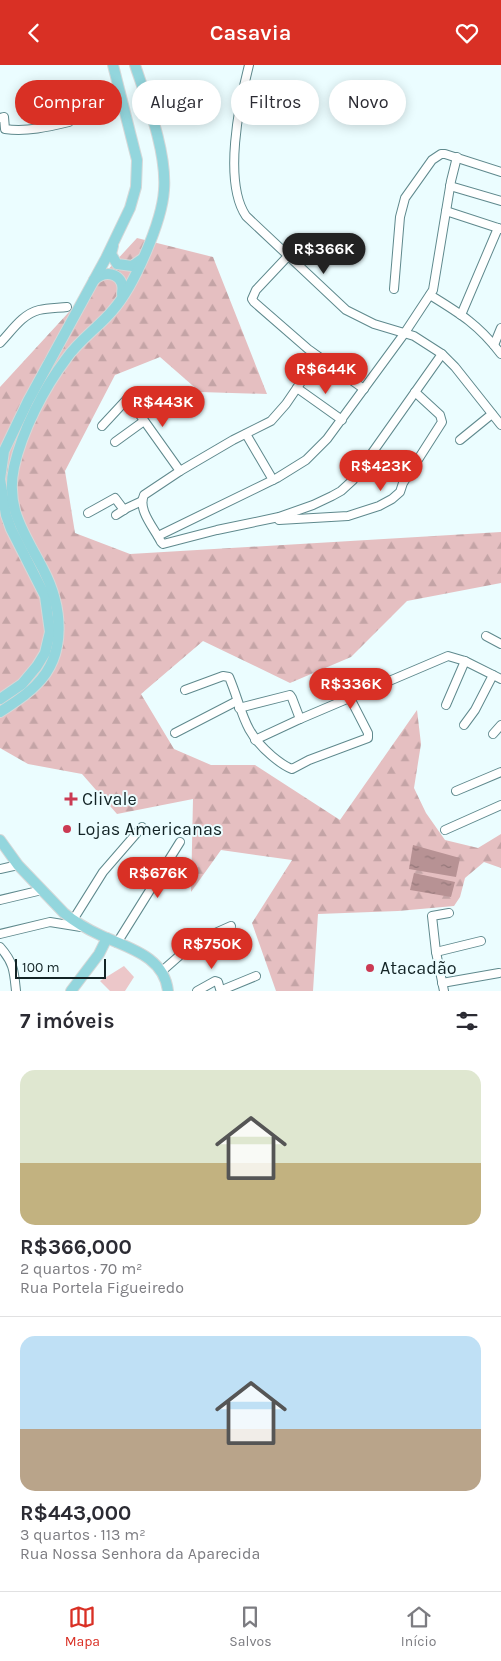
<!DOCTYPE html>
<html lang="pt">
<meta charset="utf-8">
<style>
:root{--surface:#fff;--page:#f2f2f3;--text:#2b2b33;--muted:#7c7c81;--line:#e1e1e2;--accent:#d93025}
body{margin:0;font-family:Karla,sans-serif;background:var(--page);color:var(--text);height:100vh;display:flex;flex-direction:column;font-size:19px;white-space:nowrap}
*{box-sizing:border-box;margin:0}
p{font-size:16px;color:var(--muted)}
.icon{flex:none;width:28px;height:28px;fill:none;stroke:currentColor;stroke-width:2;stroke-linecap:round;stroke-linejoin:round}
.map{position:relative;height:926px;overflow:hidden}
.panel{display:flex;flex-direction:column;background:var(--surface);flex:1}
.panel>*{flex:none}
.hud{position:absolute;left:15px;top:15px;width:471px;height:45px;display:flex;gap:10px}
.scale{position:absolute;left:15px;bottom:12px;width:91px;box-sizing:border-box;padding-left:5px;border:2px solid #132426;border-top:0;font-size:14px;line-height:18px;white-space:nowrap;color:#132426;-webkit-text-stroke:4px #ebfdff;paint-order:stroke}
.price{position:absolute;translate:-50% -42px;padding:0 11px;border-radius:18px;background:var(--accent);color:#fff;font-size:16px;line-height:32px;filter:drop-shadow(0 1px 2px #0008)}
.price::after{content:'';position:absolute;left:50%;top:30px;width:15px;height:11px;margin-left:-8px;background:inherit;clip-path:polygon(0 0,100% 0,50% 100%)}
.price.active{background:#222;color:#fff}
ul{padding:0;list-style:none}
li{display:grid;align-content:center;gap:10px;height:265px;padding:0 20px}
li+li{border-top:1px solid var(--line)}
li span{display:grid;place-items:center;height:155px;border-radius:15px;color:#555}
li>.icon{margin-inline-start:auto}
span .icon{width:90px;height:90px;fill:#fffc;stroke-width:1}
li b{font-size:21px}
h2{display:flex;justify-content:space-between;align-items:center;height:60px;padding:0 20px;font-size:21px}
.pill{padding:0 18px;border-radius:22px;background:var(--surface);box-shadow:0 2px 12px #0003;font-size:18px;line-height:45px}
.pill.active{background:var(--accent);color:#fff}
header{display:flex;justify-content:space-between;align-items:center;height:65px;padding:0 20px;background:var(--accent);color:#fff;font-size:22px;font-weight:600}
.tabs{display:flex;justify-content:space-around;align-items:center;height:70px;border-top:1px solid var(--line);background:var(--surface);font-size:14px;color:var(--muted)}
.tabs a{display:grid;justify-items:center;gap:2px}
.tabs .active{color:var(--accent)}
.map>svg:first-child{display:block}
.forest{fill:url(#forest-firs)}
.garden{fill:#ecc7c9}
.water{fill:url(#water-ripples)}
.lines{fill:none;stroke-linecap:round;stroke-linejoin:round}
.minor-casing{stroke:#5f898d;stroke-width:10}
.major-casing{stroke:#d5d8d8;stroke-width:12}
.minor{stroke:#fff;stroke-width:8}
.major{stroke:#93d6dd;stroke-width:10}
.poi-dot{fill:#cb3a53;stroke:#ebfdff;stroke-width:2}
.labels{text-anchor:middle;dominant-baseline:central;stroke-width:4;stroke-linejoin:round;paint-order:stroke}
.poi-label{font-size:18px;fill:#132426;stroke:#ebfdff;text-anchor:start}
</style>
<header><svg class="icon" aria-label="back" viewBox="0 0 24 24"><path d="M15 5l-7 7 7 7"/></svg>Casavia<svg class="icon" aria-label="heart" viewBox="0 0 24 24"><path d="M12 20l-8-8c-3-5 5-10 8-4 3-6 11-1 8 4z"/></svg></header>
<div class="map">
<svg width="501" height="926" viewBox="0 0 501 926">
<defs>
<pattern id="forest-firs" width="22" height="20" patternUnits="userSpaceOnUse" patternTransform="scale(1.25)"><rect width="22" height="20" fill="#e5bfc1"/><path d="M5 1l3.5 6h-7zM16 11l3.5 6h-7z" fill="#c4a4a6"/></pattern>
<pattern id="water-ripples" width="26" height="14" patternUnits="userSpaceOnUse" patternTransform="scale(1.25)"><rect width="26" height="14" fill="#b79294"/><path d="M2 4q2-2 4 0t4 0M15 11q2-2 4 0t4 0" fill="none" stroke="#947779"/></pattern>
</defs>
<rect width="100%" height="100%" fill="#ebfdff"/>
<!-- forest -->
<polygon class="forest" points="137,173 213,192 267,329 200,327 160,292 115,310 65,406 75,468 130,489 501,467 501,518 407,536 351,592 290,618 203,576 141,629 174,684 211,700 255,700 340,755 417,645 421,679 414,723 426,748 445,775 478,783 501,769 501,803 484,797 465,813 460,832 454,841 398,846 318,849 313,926 276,926 252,858 292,795 221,785 191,827 193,734 117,749 82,709 28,699 0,683 0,322"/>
<!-- garden -->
<polygon class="garden" points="124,901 134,912 125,926 110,926 100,916"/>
<!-- water -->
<g class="water">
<polygon points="413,780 460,793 456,812 409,804"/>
<polygon points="414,808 455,817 451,832 410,825"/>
</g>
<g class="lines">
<defs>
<g id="minor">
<path d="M 249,0 C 239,39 223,117 246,151 L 346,245 L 374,259 L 414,271 L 442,289 L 455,302 L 501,360"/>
<path d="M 0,53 L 4,52 L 5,64 C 27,67 48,62 69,57"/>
<polyline points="450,121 501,136"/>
<polyline points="446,146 501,164"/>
<polyline points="288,191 256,225 252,234 254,237 308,284 364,324"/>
<polyline points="394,224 400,152 405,133 432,95 441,89 445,89 501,107"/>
<path d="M 430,230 C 461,249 479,260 501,289"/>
<polyline points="461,250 498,163"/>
<path d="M 0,278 C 11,267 22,249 39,245 C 48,243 58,243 67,242"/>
<polyline points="494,280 501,263"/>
<path d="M 318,292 L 286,339 L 271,356 L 233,375 L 180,406 L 144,430 C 137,445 155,464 161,477 L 163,479 L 217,465 L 279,452 L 313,440 L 332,431 L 341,426 L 353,415 L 442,289"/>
<polyline points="297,323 342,355"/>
<polyline points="133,341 151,331 165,326"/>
<polyline points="102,361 128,333 180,406"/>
<polyline points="246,369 273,415"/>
<polyline points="460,375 492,349"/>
<polyline points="115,377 144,356"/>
<polyline points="88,448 115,433 124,445"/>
<polyline points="116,450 127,443 142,436"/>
<polyline points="279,455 348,451 379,441 392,434 400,427 403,418 442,357 440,350 415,327"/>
<polyline points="158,471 277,413 306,395 327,374 404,269 433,225 451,116 457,92"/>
<polyline points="486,571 501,579"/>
<path d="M 185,625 L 223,611 L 229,612 C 243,645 242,666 272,691 C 278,696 284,701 292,704 L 309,695 L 368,673 L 368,668 L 350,633"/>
<polyline points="446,640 465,596"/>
<polyline points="239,643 290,630 292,633 300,654"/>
<polyline points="464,660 475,645 493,610"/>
<polyline points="175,668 237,636"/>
<polyline points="493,669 501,660"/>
<polyline points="255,675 300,654 448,591 465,596 501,614"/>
<polyline points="456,726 501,707"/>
<polyline points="445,765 501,740"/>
<polyline points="0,804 18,800"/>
<polyline points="0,835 42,825"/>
<polyline points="73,855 103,807 142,762"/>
<polyline points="0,869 50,857 81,862"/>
<polyline points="117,878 180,777"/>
<path d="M 0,882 C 14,898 14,906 16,926"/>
<polyline points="436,887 481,876"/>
<polyline points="162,906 195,877 231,861"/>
<polyline points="442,918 499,908"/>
<polyline points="197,926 215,916 218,917 220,924 222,925 256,911"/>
<polyline points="444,926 436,887 432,851 449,848"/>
</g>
<g id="major">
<polyline points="113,181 111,189 117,199 132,201 142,194"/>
<path d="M 94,215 C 107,203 126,210 122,229"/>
<polyline points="0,634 22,619 37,601 45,588 50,567 45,531 11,464 6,450 0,414 4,386 28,336 106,193 130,143 136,122 137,95 113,0"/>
<path d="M 0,647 C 12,639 26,631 36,620 C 68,589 62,540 43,504 C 25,469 5,444 14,402 C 22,366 44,323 66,294 C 79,275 99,262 113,245 C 134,221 162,157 164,125 C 167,87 147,36 135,0"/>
<path d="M 0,775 L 18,800 L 64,848 C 75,857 87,864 100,870 C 128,883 164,891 168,926"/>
<polyline points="71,926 99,889 107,873"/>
</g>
</defs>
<!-- minor casing -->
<use href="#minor" class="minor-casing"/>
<!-- major casing -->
<use href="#major" class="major-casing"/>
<!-- minor -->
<use href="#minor" class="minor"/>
<!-- major -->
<use href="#major" class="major"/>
</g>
<!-- markers -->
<g class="poi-dot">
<path d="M68.5 726.5h5v5h5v5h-5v5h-5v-5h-5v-5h5z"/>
<circle cx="67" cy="764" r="5"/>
<circle cx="370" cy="903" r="5"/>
</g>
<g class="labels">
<!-- poi labels -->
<g class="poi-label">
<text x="82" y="734">Clivale</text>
<text x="77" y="764">Lojas Americanas</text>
<text x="380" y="903">Atacadão</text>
</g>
</g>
</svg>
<div class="scale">100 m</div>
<b class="price active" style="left:324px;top:210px">R$366K</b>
<b class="price" style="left:326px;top:330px">R$644K</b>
<b class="price" style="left:163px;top:363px">R$443K</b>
<b class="price" style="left:381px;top:427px">R$423K</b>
<b class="price" style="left:351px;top:645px">R$336K</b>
<b class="price" style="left:158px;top:834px">R$676K</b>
<b class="price" style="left:212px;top:905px">R$750K</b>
<div class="hud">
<a class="pill active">Comprar</a>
<a class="pill">Alugar</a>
<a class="pill">Filtros</a>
<a class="pill">Novo</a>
</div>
</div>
<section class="panel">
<h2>7 imóveis<svg class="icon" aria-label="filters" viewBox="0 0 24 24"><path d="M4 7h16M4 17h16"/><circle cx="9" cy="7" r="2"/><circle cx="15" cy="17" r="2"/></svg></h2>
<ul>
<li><span style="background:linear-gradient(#dfe7d0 60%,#c2b280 0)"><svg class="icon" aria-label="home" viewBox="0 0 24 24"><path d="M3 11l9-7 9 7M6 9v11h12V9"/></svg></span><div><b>R$366,000</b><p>2 quartos · 70 m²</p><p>Rua Portela Figueiredo</p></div></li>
<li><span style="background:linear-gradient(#bfe0f5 60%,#b9a48a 0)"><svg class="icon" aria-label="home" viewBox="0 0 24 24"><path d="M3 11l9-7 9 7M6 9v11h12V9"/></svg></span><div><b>R$443,000</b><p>3 quartos · 113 m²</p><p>Rua Nossa Senhora da Aparecida</p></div></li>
</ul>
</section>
<nav class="tabs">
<a class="active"><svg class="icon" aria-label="map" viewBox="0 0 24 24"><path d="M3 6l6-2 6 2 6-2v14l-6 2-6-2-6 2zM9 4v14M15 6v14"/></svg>Mapa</a>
<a><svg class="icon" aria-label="saved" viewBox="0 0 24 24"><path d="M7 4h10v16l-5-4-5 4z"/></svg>Salvos</a>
<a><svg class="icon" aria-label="home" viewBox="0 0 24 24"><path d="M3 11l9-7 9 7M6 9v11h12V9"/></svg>Início</a>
</nav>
